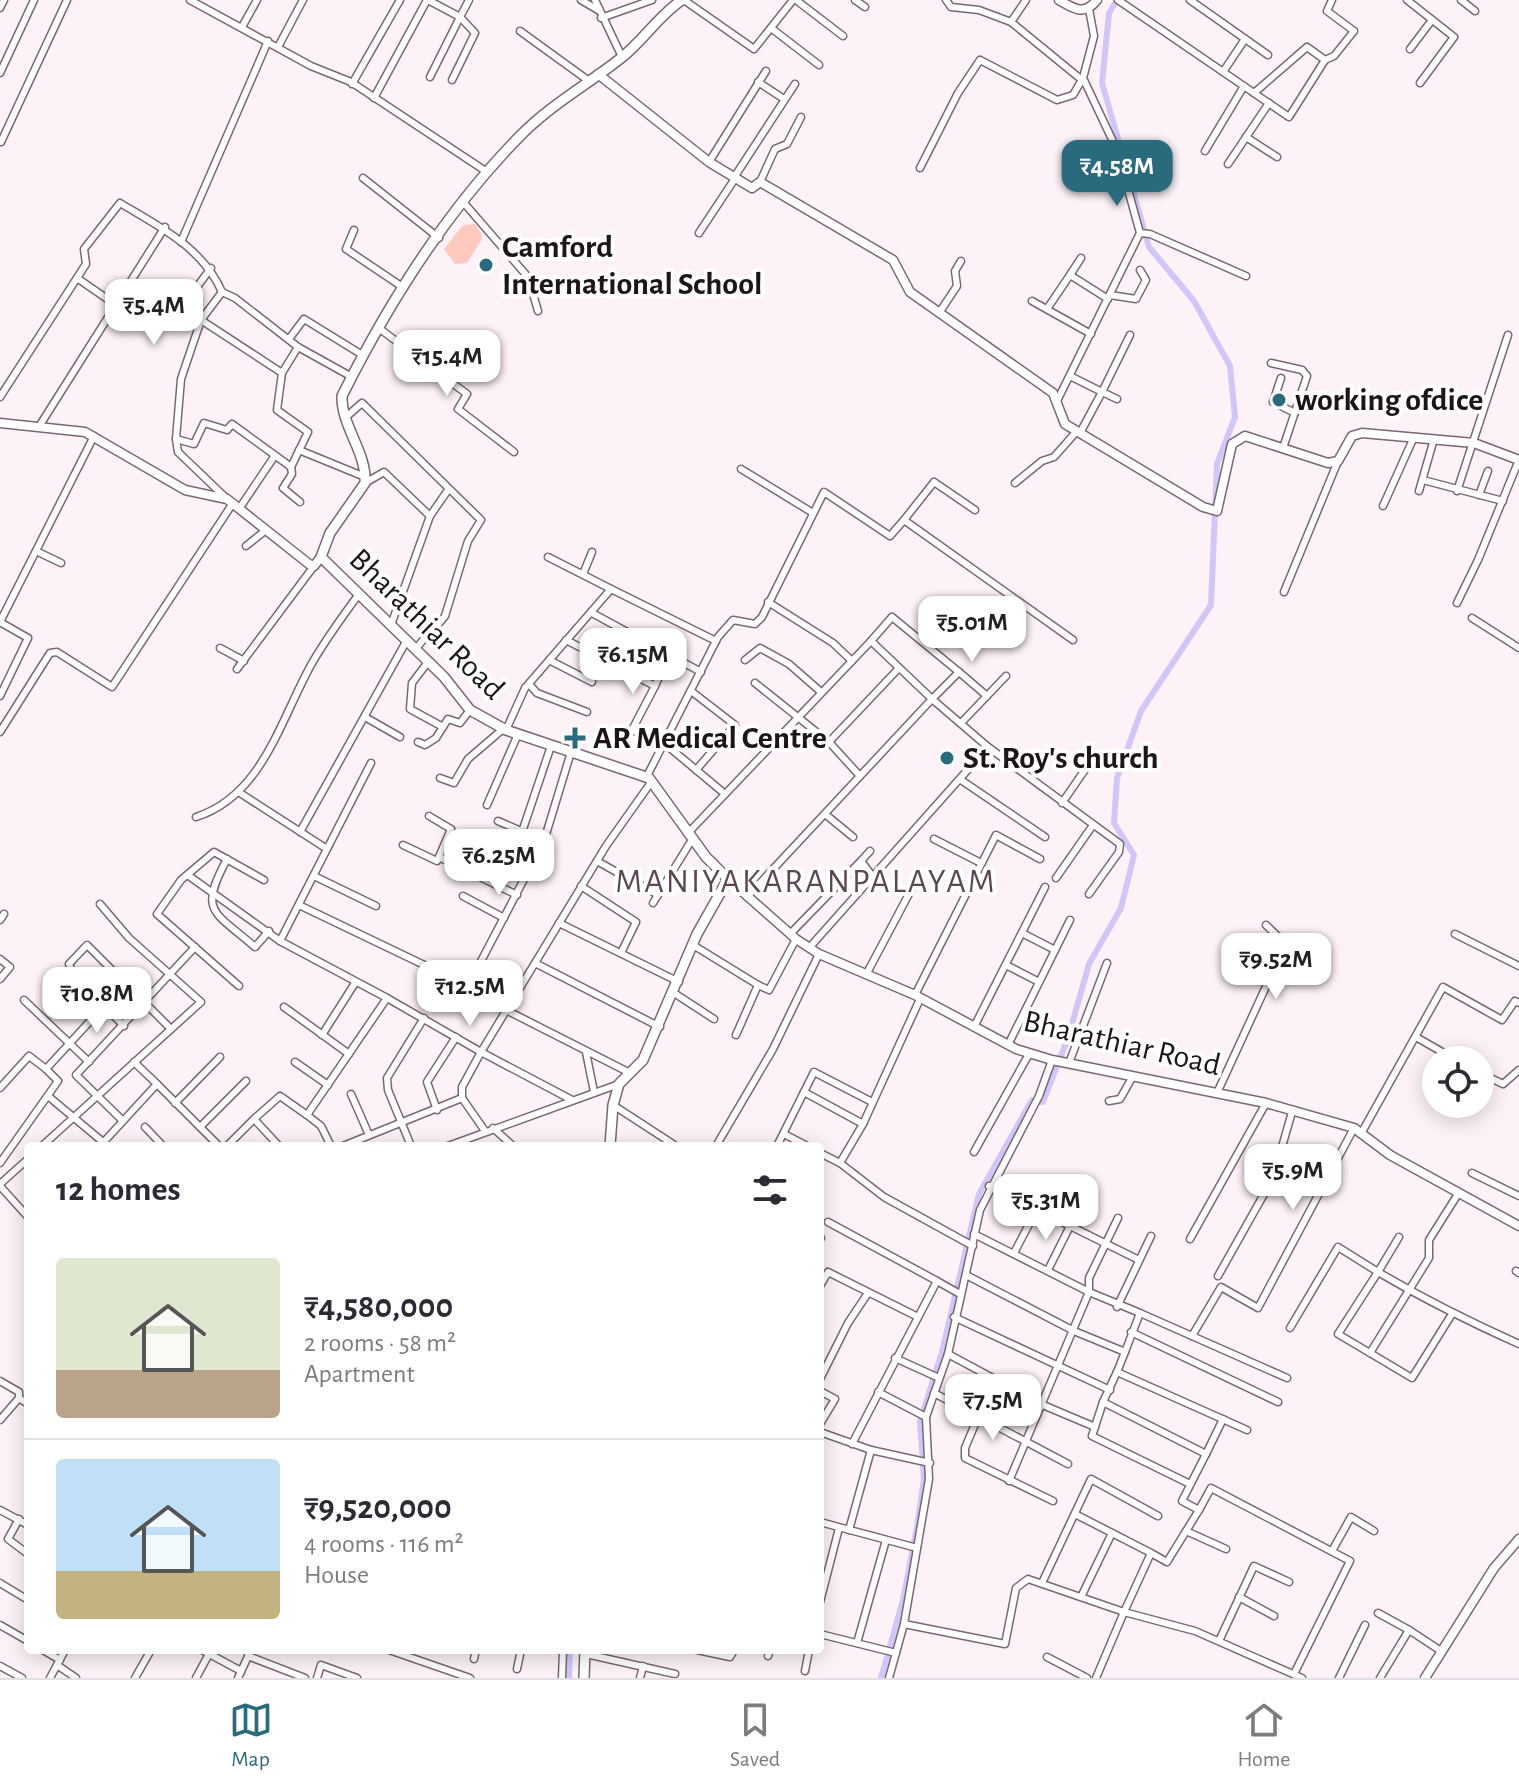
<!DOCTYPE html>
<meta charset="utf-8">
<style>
:root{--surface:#fff;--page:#f7f7f7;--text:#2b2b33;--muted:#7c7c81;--line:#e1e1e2;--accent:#296a7d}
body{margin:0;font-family:"Alegreya Sans",sans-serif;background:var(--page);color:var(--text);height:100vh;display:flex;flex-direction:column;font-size:30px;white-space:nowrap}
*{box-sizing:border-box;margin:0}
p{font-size:26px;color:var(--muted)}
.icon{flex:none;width:44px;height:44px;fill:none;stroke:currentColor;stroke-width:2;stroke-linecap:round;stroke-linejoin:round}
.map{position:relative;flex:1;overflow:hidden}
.drawer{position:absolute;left:24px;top:1142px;width:800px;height:512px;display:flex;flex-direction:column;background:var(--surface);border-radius:8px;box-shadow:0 4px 20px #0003}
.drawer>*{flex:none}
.controls{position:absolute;left:1422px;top:1046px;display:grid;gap:16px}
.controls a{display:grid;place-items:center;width:72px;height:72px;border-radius:50%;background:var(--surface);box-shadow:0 4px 20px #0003;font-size:40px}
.price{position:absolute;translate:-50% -68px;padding:0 18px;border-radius:16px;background:#fff;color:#222;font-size:26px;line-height:52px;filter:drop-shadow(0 2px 4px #0008)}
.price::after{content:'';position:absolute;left:50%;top:48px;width:24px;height:18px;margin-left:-12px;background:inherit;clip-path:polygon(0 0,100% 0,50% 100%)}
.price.active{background:var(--accent);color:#fff}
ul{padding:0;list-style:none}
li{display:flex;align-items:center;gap:24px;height:200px;padding:0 32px}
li+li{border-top:2px solid var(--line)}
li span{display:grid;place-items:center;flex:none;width:224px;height:160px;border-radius:8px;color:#555}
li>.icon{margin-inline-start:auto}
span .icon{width:96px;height:96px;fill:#fffc;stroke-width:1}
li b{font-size:34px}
h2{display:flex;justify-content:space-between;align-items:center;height:96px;padding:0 32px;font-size:34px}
.tab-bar{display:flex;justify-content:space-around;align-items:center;height:112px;border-top:2px solid var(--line);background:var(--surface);font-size:22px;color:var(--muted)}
.tab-bar a{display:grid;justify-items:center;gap:4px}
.tab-bar .active{color:var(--accent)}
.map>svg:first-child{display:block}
.garden{fill:#fec9be}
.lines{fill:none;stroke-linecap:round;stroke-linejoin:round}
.canal{stroke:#d0c6f9;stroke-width:6}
.minor-casing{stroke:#7d6673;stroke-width:9}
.tertiary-casing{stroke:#7d6673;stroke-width:11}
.secondary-casing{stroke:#7d6673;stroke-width:12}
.minor{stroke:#fff;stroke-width:6}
.tertiary{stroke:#fff;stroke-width:8}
.secondary{stroke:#fff;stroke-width:9}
.poi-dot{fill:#296a7d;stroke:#fff;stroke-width:3}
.labels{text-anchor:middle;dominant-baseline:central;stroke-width:8;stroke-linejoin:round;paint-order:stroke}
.poi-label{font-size:32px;font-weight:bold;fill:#1e151a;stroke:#fff;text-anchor:start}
.street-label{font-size:32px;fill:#1e151a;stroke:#fff}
.neighbourhood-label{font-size:34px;letter-spacing:2px;fill:#5d4754;stroke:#fff}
</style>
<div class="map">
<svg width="1519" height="1678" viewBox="0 0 1519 1678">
<rect width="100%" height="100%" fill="#fdf2f8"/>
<!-- garden -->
<polygon class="garden" points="475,224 481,233 482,239 467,263 455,264 444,249 463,225"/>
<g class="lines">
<!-- canal -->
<g class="canal">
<polyline points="569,1678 570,1650"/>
<polyline points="881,1678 903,1600 917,1527 924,1479 920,1422 942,1352 979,1194 1032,1100 1043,1102 1068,1038 1089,964 1121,908 1134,855 1114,823 1117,778 1141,711 1211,605 1217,464 1235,417 1230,366 1194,301 1149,247 1102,83 1109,13 1117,0"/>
</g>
<defs>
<g id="minor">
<polyline points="190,0 311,66 351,82 487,172"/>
<polyline points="428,0 460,17 469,0"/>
<polyline points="581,0 598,10"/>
<polyline points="595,0 622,57"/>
<polyline points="684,0 754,49 793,0"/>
<polyline points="796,0 843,36"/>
<polyline points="855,0 865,7"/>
<polyline points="946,0 951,7 979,10 1011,22"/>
<polyline points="1026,0 1011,22 1082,80"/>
<polyline points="1118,0 1289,117 1325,60 1334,56 1354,31 1327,11 1332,0"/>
<polyline points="1190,0 1268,55"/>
<polyline points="1407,0 1454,37 1420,83"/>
<polyline points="1461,0 1475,11"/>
<polyline points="0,8 4,0"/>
<polyline points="601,18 652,0"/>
<polyline points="242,27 257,0"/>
<polyline points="771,28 819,65"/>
<polyline points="520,31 589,81"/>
<polyline points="278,47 303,0"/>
<polyline points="1410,49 1432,20"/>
<polyline points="1223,72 1245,39"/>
<polyline points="0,73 34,0"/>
<polyline points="430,77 460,17 475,33 452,80"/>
<polyline points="758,82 784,99"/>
<polyline points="352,84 400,0"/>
<polyline points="1254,93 1307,47 1325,60"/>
<polyline points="374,98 427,0"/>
<polyline points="1246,137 1277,157"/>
<polyline points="1,142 67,0"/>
<polyline points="1205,151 1244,86"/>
<polyline points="709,162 766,71"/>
<polyline points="1228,164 1269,103"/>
<polyline points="920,168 958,93 980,60 1057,100 1073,95 1083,78"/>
<polyline points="735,176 795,84"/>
<polyline points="363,178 439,238"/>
<polyline points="760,182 775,149 787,144 801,117"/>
<polyline points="464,203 528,277 538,311"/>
<polyline points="354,230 346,249 404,288"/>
<polyline points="699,233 736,177"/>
<polyline points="1140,233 1150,234 1246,276"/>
<polyline points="181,242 268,41"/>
<polyline points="1070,275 1081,258"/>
<polyline points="77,278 155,332 175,302 182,307 211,268"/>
<polyline points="1110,295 1136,299 1146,280 1140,270"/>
<polyline points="1032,301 1091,334"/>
<polyline points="1047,309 1070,275 1108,299"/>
<polyline points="939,313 957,286 955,271 961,261"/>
<polyline points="380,329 467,394 458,409 514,452"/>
<polyline points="289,339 304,319 364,356"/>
<polyline points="1271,363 1302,370 1307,376 1283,448"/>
<polyline points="282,373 298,347"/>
<polyline points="1070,376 1102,392 1080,433"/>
<polyline points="1281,378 1273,402 1295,413"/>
<path d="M 0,397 L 86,264 L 84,249 L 120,203 C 160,227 203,248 222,292"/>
<polyline points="1117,399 1102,392 1130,335"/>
<polyline points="1057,401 1140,233 1117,150 1083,78 1094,36 1089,9"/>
<path d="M 346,417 L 362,403 L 481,520 L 468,541 L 445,616 C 436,628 425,636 416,649"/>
<polyline points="40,425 165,227"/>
<polyline points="176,439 194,444 204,423 227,430 232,424 291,467 308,432 277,410 282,373 201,320"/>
<polyline points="299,450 365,477"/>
<polyline points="291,467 292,474 283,488 300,502"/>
<polyline points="741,469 813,513"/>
<polyline points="1423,480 1503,501"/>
<polyline points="365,483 384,472 430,516"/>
<polyline points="1015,483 1042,461 1054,457 1077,431"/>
<polyline points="1419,491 1434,439"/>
<polyline points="1457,491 1508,335"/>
<polyline points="1479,495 1488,471"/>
<polyline points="227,499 178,452 176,439 181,379 201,320 222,292 235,298 298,347 352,377"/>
<polyline points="1383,506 1414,437"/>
<polyline points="239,509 274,457"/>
<polyline points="904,520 934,482 975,510"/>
<polyline points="246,546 266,530"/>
<polyline points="36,551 61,563"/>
<polyline points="548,557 611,589"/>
<polyline points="583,574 592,552"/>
<polyline points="1284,592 1338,461"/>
<polyline points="768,602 833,643 852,661"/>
<polyline points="1457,603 1478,560 1519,460"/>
<polyline points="592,613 701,672"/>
<polyline points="1472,618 1519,648"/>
<polyline points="0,622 94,436"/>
<polyline points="0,622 28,638 0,696"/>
<polyline points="391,625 430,516 448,490"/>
<polyline points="566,640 655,686 632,730 670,748 725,794"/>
<polyline points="220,648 244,661"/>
<polyline points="549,660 592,682"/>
<polyline points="745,660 760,648 789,664 821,692"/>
<polyline points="428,662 412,683 410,709 443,727"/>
<polyline points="237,669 314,566"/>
<polyline points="959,672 987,696"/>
<polyline points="755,683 829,742 860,776"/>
<polyline points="529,684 537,693 587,712"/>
<polyline points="655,686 669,654"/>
<polyline points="691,691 735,725 696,770"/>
<polyline points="365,717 400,737"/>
<polyline points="961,723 1006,676"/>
<polyline points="506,730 525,688 611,589 716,641"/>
<polyline points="0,732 50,653 57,652 112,687 233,503"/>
<polyline points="418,742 425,745 436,738 448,719 460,723 470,710"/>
<polyline points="829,742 899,668"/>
<polyline points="647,776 718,637 733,620 755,624 762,617 824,492 890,536 904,520 1073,640"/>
<polyline points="440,778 454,783 468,759 503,729"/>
<polyline points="961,780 1045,837"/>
<polyline points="240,793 327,849"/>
<polyline points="1062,803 1091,761"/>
<polyline points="487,805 518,734"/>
<polyline points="825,814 853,837"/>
<polyline points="429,816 451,829 439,857"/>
<path d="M 196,817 C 262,796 280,721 311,665 C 325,640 342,617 359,594"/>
<polyline points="498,821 544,841"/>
<polyline points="300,832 407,640"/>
<polyline points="522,832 551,746"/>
<polyline points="689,832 871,641"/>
<polyline points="934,839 981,863"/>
<polyline points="403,845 437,861 439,857 517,895"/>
<polyline points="870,851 861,861 873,877"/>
<path d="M 227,859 C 198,913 214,911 255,947 L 269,931"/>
<polyline points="597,861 620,874"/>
<polyline points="189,876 280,941 387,998 307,1115 321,1126 331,1146"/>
<polyline points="314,876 376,906"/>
<polyline points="1056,878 1093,825"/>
<polyline points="631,879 658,895"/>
<polyline points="581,886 636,922 621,953"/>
<polyline points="463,896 504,918"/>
<polyline points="747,897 932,699 871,641 892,617 959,672 932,699 988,747"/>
<polyline points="653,903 693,838"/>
<polyline points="299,905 468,986 544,841 571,752"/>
<polyline points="0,920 4,914"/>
<polyline points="559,923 679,982"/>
<polyline points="1022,933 1055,950"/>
<polyline points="790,934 861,861"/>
<polyline points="1455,934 1519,966"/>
<polyline points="280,941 371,763"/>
<polyline points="693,945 758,985 736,1035"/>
<polyline points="809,948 988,747 1120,844 1119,852 1089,894"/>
<polyline points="0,959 10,967 0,979"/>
<polyline points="535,963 606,846 652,781"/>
<polyline points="1006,965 1039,982"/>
<polyline points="867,973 919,875"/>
<polyline points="758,985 769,990 796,939"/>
<polyline points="239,986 157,914 181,880 214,852 264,880"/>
<polyline points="468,986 504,1009 630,1073"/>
<polyline points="674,993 714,1019"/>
<polyline points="915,995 996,835 1040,859"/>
<polyline points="387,998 481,1052 462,1087 462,1098"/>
<polyline points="24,1000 89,1062"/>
<polyline points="284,1007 349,1054"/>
<polyline points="124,1026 74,976 69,964 87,945 171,1029"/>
<polyline points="974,1027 1045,887"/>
<polyline points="322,1035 355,983"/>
<polyline points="1416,1037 1456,1060"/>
<polyline points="1008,1045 1070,920"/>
<polyline points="586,1052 594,1092"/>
<polyline points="295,1062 328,1085"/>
<polyline points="1069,1063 1107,963"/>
<polyline points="1480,1073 1503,1084 1519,1070"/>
<polyline points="157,1084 219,1146"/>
<polyline points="0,1088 29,1056 46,1069"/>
<polyline points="804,1092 863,1124"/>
<polyline points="1217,1093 1269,980 1291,949 1266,925"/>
<polyline points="351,1094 369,1135"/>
<polyline points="48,1096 103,1142"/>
<polyline points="572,1100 481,1052 535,963 660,1027"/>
<polyline points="1109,1101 1120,1099 1133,1076"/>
<polyline points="175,1103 220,1057"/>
<polyline points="613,1105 676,1146"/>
<polyline points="437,1110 427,1082 456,1037"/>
<polyline points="254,1119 280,1096 307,1115"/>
<polyline points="122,1120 76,1075 195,947"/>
<polyline points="145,1127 163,1146"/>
<polyline points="200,1127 246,1081"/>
<polyline points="493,1128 513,1146"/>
<polyline points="1362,1132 1443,987 1502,1020 1515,1001 1519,1003"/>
<polyline points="784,1134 807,1146"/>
<polyline points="42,1146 201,1002 129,938 100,904"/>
<polyline points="100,1146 157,1084 134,1062"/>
<polyline points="227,1146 254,1119 279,1146"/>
<polyline points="343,1146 462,1098 485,1131"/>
<polyline points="411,1146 388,1090 387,1078 424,1018"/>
<polyline points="448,1146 619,1084"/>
<polyline points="716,1146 773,1049 819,954"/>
<polyline points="777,1146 814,1072 872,1102"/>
<polyline points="974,1152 1029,1054"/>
<polyline points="820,1153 840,1163 884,1197 973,1246"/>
<polyline points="0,1163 58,1081 46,1069 104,1006"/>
<polyline points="840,1163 863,1124 920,999"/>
<polyline points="1472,1173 1519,1196"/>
<polyline points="0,1184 28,1159"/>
<polyline points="0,1186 28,1217"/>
<polyline points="989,1186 1139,1260"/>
<path d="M 1458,1194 L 1429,1240 L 1429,1258 L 1370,1353 L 1338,1334 L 1378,1272 C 1424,1299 1470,1322 1519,1344"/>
<polyline points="1118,1218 1089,1278 1089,1292 1140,1313 1125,1352"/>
<polyline points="828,1222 937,1281"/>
<polyline points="974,1234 1089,1292 1009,1481"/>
<polyline points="820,1237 821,1238"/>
<polyline points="1190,1239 1266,1103"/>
<polyline points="1014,1253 1037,1209"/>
<polyline points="1048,1270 1087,1192"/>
<polyline points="1516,1271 1519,1273"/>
<polyline points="966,1275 1074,1331 1125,1352 1117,1372"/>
<polyline points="1218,1276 1273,1178 1292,1112"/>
<polyline points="820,1286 828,1272 918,1317"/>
<polyline points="1117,1307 1151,1236"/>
<polyline points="1140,1313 1287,1378"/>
<polyline points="954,1317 1110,1390"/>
<polyline points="1290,1328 1338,1247 1378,1272 1399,1237"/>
<polyline points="1131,1332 1278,1402"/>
<polyline points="1192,1336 1221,1287 1258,1308 1354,1128"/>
<polyline points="1370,1353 1412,1378 1452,1314"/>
<polyline points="948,1354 1043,1405 1095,1427"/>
<polyline points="895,1358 939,1378"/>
<polyline points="820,1379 848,1323 868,1293"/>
<polyline points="0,1381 19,1392 19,1398 28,1404"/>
<polyline points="820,1391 835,1399 820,1424"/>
<polyline points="878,1392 926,1417"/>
<polyline points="934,1393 1068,1464"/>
<polyline points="1103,1402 1092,1436 1190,1484"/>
<polyline points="978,1417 965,1448 965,1458 1053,1501"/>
<polyline points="0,1420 19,1398"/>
<polyline points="820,1432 871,1450 930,1463"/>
<polyline points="852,1444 937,1281 960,1294"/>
<polyline points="1206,1454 1223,1419"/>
<polyline points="0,1510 28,1525"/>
<polyline points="1199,1510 1211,1488 1350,1561 1294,1674"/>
<polyline points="1075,1514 1151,1553"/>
<polyline points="19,1519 8,1539 28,1554"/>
<polyline points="820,1522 917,1548"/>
<polyline points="849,1530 871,1450"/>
<polyline points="1186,1531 1226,1549"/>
<polyline points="1332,1551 1351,1517 1374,1531"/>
<polyline points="0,1583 28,1600"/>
<polyline points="1042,1583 1091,1479 1158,1516"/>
<polyline points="1081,1597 1112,1533"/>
<polyline points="1239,1597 1274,1616"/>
<polyline points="820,1602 839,1528"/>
<polyline points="1378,1613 1409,1630"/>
<polyline points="904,1624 1005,1644 1016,1588 1028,1579 1124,1612 1151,1553 1167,1562 1199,1510 1182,1501 1206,1454 1103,1402 1117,1372 1247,1430"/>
<polyline points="0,1625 28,1641"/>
<polyline points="820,1634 896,1653"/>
<polyline points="1219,1641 1254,1566 1289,1582"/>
<polyline points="857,1643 886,1540"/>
<polyline points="43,1650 60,1660"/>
<polyline points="202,1650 241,1671"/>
<polyline points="389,1650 470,1678"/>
<polyline points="697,1650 730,1657 734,1650"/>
<polyline points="586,1654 675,1674"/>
<polyline points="248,1656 305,1678"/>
<polyline points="768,1656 770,1650"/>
<polyline points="1047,1657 1087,1678"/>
<polyline points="474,1659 476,1650"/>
<polyline points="57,1665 76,1678"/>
<polyline points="0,1666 22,1678"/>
<polyline points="517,1669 521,1650"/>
<polyline points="805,1671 809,1650"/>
<polyline points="50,1678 65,1650"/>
<polyline points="135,1678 151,1650"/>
<polyline points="196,1678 209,1654"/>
<polyline points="238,1678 251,1650"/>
<polyline points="317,1678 321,1665 357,1678"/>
<polyline points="562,1678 563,1650"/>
<polyline points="640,1678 643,1666"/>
<polyline points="889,1678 904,1624 929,1479 926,1417 948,1354 980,1210 1039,1096 1052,1060"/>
<polyline points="1096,1678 1124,1612 1195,1631 1302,1678"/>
<polyline points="1339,1678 1365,1625"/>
<polyline points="1380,1678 1409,1630 1441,1651"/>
</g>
<g id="tertiary">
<path d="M 1059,0 C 1074,9 1084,16 1097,0"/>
<polyline points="598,74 709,162 752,188 760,182 893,260 910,292 1053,393 1065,424 1203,507 1217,511 1232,444 1245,436 1328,463 1338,461 1352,436 1362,433 1474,443 1519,460"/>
<polyline points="0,423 85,432 185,490 227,499 309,564 314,566 321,557"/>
<polyline points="728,879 796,939 819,954 915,995 1016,1049 1052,1060 1266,1103 1354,1128 1390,1155 1519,1226"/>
<polyline points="1425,1678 1494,1568 1519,1539"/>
</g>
<g id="secondary">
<path d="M 610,1146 L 613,1105 L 619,1084 L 643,1060 L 697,934 L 728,879 L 706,857 L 649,778 L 506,730 L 470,710 L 444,677 L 321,557 L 330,533 L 365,483 C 367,452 341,426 342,396 C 388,304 448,209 520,136 C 550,105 587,85 621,58 C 643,41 659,15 682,0"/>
<polyline points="584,1678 585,1650"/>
</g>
</defs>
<!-- minor casing -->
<use href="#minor" class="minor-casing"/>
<!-- tertiary casing -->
<use href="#tertiary" class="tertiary-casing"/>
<!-- secondary casing -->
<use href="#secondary" class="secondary-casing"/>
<!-- minor -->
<use href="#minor" class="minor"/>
<!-- tertiary -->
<use href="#tertiary" class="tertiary"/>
<!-- secondary -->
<use href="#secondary" class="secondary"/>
</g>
<!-- markers -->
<g class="poi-dot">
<circle cx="486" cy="265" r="8"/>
<circle cx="1279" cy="400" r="8"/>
<path d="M571 726h8v8h8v8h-8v8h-8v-8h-8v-8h8z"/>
<circle cx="947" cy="758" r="8"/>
</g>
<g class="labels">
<!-- poi labels -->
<g class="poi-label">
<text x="502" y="247">Camford<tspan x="502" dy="37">International School</tspan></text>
<text x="1295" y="400">working ofdice</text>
<text x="593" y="738">AR Medical Centre</text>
<text x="963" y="758">St. Roy's church</text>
</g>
<!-- street labels -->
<g class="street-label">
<text transform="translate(427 624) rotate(44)">Bharathiar Road</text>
<text transform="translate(1122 1043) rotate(13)">Bharathiar Road</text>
</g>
<!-- neighbourhood labels -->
<g class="neighbourhood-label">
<text x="806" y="882">MANIYAKARANPALAYAM</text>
</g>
</g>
</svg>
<div class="controls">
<a><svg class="icon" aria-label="locate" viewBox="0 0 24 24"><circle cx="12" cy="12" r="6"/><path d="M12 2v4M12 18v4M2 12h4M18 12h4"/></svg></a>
</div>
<b class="price active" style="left:1117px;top:208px">₹4.58M</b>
<b class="price" style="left:154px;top:347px">₹5.4M</b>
<b class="price" style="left:447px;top:398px">₹15.4M</b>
<b class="price" style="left:972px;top:664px">₹5.01M</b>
<b class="price" style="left:633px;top:696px">₹6.15M</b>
<b class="price" style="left:499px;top:897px">₹6.25M</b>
<b class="price" style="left:1276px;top:1001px">₹9.52M</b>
<b class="price" style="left:470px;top:1028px">₹12.5M</b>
<b class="price" style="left:97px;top:1035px">₹10.8M</b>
<b class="price" style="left:1293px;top:1212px">₹5.9M</b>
<b class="price" style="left:1046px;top:1242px">₹5.31M</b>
<b class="price" style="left:993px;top:1442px">₹7.5M</b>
<section class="drawer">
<h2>12 homes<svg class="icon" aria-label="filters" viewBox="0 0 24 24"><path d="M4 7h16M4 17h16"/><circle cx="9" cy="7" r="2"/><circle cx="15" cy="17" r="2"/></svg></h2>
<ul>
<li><span style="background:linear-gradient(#dfe7d0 70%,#b9a48a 0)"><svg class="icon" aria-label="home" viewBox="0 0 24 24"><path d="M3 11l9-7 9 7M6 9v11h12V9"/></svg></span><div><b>₹4,580,000</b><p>2 rooms · 58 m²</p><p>Apartment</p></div></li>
<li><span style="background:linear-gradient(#bfe0f5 70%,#c2b280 0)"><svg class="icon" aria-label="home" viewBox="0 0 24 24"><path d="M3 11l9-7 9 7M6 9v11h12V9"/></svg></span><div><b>₹9,520,000</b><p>4 rooms · 116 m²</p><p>House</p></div></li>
</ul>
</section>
</div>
<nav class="tab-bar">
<a class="active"><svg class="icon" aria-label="map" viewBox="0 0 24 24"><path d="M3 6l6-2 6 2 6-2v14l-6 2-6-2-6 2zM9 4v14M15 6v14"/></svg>Map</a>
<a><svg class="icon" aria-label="saved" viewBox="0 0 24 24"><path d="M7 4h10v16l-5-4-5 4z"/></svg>Saved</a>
<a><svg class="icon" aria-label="home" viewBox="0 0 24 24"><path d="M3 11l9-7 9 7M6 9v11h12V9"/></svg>Home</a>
</nav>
